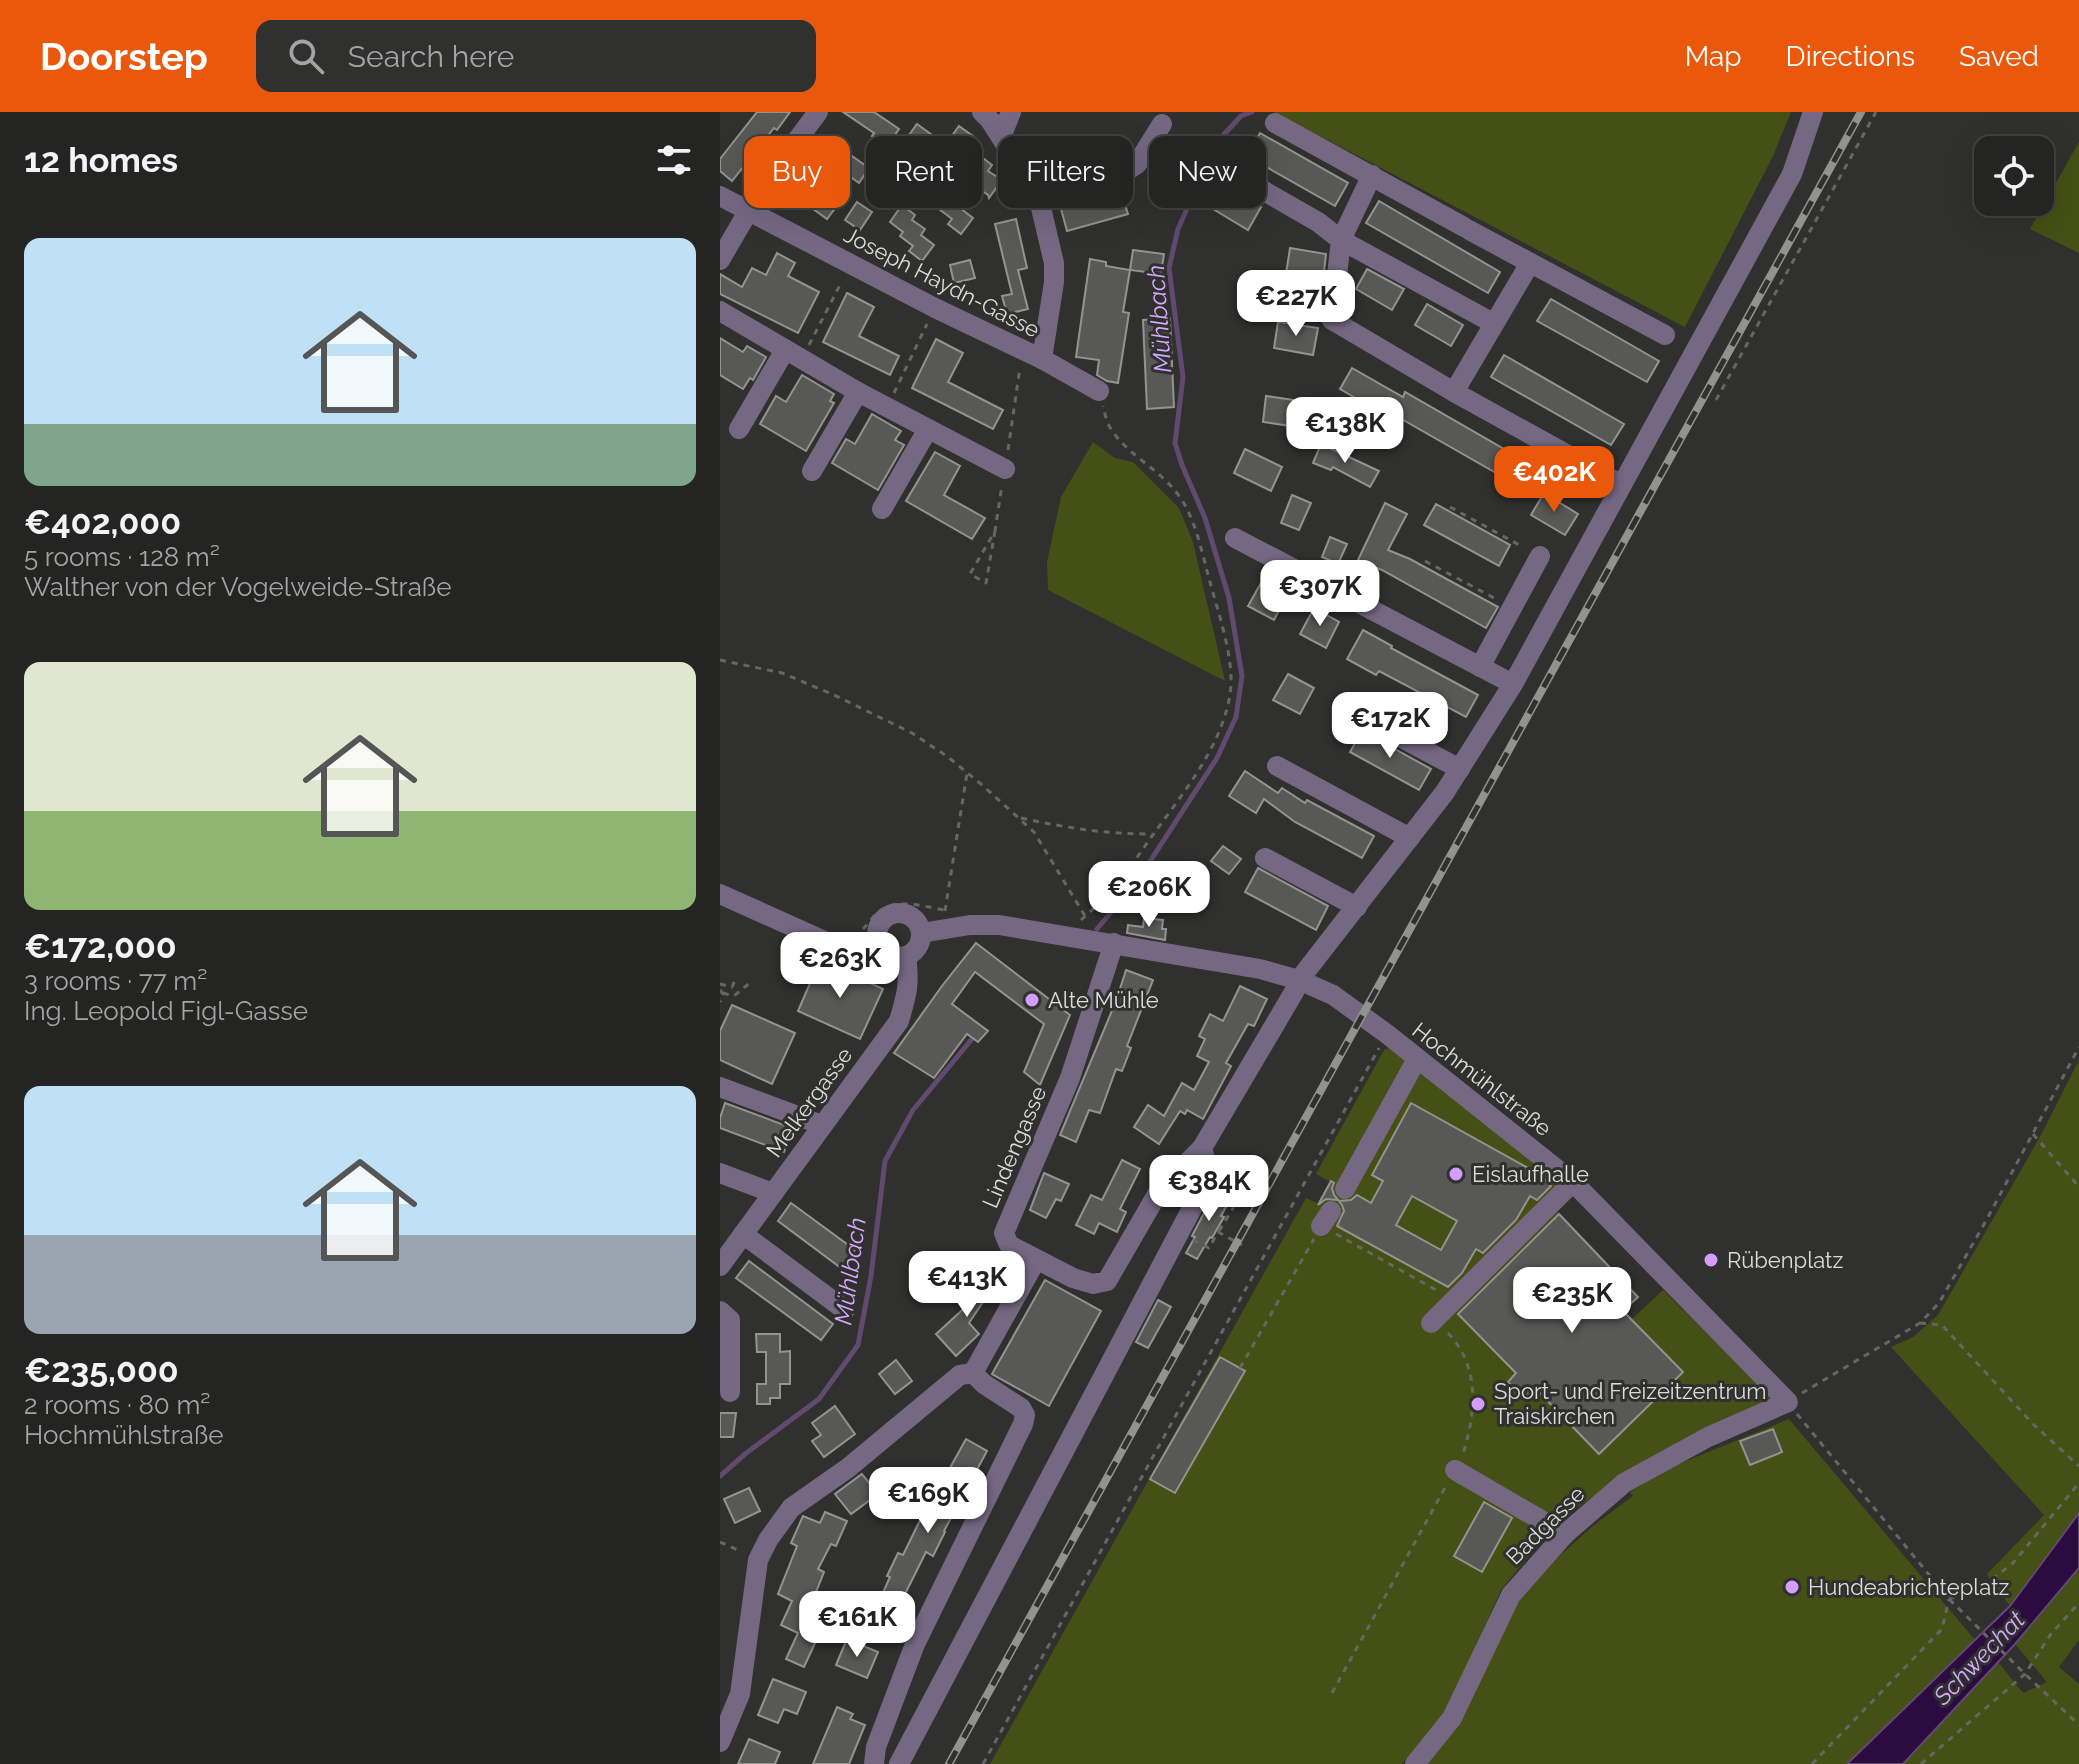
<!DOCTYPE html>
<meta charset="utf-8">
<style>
:root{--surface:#242522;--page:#30312f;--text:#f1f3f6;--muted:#a3a5a5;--line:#414240;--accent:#ea580c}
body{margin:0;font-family:Raleway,sans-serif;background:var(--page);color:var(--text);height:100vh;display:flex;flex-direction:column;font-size:30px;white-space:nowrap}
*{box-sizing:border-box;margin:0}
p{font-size:26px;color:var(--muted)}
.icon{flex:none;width:44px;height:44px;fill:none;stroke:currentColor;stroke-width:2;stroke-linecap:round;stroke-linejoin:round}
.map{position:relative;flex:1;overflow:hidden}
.drawer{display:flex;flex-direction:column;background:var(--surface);width:720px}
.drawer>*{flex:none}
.banner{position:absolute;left:24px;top:24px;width:760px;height:72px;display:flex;gap:16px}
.buttons{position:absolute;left:1254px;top:24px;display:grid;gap:16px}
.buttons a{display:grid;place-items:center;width:80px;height:80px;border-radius:16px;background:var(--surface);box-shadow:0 8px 32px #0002,0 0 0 2px var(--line);font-size:40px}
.price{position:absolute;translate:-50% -68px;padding:0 18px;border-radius:16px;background:#fff;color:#222;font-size:26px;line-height:52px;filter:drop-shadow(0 2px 4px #0008)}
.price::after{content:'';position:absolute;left:50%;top:48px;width:24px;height:18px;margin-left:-12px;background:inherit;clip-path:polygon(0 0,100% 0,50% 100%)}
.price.active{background:var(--accent);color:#fff}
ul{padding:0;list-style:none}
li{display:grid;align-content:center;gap:16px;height:424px;padding:0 24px}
li span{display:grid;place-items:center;height:248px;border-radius:16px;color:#555}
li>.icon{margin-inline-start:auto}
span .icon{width:144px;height:144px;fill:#fffc;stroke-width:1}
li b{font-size:34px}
h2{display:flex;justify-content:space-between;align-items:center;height:96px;padding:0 24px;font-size:34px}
.tag{padding:0 28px;border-radius:16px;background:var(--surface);box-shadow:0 8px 32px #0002,0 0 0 2px var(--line);font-size:28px;line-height:72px}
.tag.active{background:var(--accent);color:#fff}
header{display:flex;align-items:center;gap:48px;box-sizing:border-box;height:112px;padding:0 40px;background:var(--accent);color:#fff}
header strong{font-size:38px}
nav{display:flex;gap:44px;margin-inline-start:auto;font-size:28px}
.search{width:560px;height:72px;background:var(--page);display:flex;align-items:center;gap:20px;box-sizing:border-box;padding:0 28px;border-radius:16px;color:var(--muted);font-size:30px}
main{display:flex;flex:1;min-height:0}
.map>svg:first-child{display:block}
.green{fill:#445015}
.water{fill:#2c0b41;stroke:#614a6f;stroke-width:2}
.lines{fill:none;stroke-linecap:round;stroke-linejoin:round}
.stream{stroke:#614a6f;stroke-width:5}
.building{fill:#585855;stroke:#939491;stroke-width:2;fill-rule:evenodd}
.path{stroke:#666764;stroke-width:3;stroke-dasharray:6 6;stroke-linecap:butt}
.minor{stroke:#766883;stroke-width:20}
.rail-casing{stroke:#929390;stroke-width:8}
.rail{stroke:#30312e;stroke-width:5;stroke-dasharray:15;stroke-linecap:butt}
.poi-dot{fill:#d29dfd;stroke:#30312e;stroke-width:3}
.labels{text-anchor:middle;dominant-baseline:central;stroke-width:6;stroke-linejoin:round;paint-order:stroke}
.street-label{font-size:22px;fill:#dcdddb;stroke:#30312e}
.poi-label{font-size:22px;fill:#dcdddb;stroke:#30312e;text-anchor:start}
.water-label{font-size:24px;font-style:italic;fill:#d7a8ff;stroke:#30312e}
</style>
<header>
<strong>Doorstep</strong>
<div class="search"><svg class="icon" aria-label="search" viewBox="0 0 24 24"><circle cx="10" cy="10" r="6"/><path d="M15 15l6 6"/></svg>Search here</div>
<nav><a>Map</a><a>Directions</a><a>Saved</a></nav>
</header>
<main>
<section class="drawer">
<h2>12 homes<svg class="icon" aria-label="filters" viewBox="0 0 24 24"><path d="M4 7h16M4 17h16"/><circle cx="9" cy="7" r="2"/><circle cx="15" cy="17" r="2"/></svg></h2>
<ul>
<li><span style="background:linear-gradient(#bfe0f5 75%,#7fa58c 0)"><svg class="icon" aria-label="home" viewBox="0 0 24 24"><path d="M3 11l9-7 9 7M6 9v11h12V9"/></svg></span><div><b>€402,000</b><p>5 rooms · 128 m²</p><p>Walther von der Vogelweide-Straße</p></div></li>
<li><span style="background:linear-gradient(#dfe7d0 60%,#8fb573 0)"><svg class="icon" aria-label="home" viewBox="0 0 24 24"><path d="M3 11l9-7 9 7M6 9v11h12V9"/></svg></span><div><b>€172,000</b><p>3 rooms · 77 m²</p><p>Ing. Leopold Figl-Gasse</p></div></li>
<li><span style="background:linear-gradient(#bfe0f5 60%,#9aa5b1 0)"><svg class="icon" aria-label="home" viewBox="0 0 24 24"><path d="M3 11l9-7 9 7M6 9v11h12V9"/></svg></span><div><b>€235,000</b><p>2 rooms · 80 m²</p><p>Hochmühlstraße</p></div></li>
</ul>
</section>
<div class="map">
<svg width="1359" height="1652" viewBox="0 0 1359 1652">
<rect width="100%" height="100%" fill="#30312e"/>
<!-- green -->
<g class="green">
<polygon points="554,0 1071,0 1053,44 965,215"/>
<polygon points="1359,30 1359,141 1310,117"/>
<polygon points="373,330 395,346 413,350 459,396 473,430 505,569 328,478 327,450 341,385"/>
<polygon points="671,935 819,1053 848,1082 836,1099 918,1185 903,1198 912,1207 943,1178 1050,1284 1050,1290 935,1343 855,1397 808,1445 781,1478 723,1607 682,1652 270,1652 586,1086 599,1092 611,1070 596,1062 664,938"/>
<polygon points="1359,948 1359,1401 1290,1494 1267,1462 1324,1403 1171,1235 1193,1225 1218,1203 1321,1023"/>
<polygon points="1069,1307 1255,1528 1126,1652 704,1652 732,1622 791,1501 810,1470 874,1413 913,1384 910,1380 949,1356"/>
<polygon points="1359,1456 1359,1528 1339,1555 1359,1572 1359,1652 1183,1652 1278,1550 1303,1581 1327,1570 1295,1532"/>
</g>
<!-- water -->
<polygon class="water" points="1359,1401 1359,1456 1295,1532 1183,1652 1127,1652 1290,1494"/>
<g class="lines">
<!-- stream -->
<g class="stream">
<polyline points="377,817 418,768 497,646 516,605 522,564 509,486 485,406 462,353 455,331 463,265 449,156 458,117 497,30 521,4 532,0"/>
<polyline points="0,1364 25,1342 99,1287 138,1233 151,1164 165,1049 193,998 252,927"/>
</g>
</g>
<!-- building -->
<g class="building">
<polygon points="37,0 70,0 57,18 54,16 12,69 0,59 0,47"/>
<polygon points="123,0 154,0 179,17 167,34 152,24 154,21"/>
<polygon points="197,12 212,23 199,40 184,30"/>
<polygon points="239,14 253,24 250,29 263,39 259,43 272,53 268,59 282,68 269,86 268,83 256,75 240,96 253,106 241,122 228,112 232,107 219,97 222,93 209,83 211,80 198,70 210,53 224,63 241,41 227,31"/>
<polygon points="540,21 628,71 615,94 527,44"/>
<polygon points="114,27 126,38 125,39 149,56 139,71 101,43"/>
<polygon points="87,36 95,42 79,62 119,91 107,107 67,78 60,87 53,82"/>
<polygon points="167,50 182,60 170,78 155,67"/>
<polygon points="507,75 541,95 528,118 493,97"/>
<polygon points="395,82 396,85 402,83 408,102 347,119 341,97"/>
<polygon points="659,89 780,160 768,181 646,111"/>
<polygon points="137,90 152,100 140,118 125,108"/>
<polygon points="182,93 195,103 192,108 205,117 201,123 214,133 202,149 189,139 193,134 180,124 183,120 170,110"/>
<polygon points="296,107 307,156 298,158 308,197 287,202 282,184 292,182 275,112"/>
<polygon points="570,136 606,142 603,168 566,162"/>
<polygon points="413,138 444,142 441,162 410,158"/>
<polygon points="57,141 75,151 68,164 99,180 78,221 0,182 0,162 22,175 32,156 46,163"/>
<polygon points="370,147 386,150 386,154 410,158 403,200 409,201 398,271 387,269 377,263 379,248 356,245"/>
<polygon points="250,148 255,166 234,171 230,153"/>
<polygon points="647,157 684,177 672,198 636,177"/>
<polygon points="127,181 154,195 139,224 179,244 170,263 103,230"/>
<polygon points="831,187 939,249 927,270 817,209"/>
<polygon points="707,192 743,213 731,234 695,213"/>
<polygon points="450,206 454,295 427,297 423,208"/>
<polygon points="558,210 598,216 593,243 554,236"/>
<polygon points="0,226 23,240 27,234 46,245 33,268 30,266 23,277 0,263"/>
<polygon points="216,227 243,241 228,270 283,298 273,317 192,276"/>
<polygon points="784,243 904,312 891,333 771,265"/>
<polygon points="632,256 683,285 685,280 817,356 804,377 657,293 654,297 620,277"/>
<polygon points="82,263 114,282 110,289 114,291 86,339 40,312 56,284 66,290"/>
<polygon points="546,284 587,290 584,316 543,310"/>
<polygon points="152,302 181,319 175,328 184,333 158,378 112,351 126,327 135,332"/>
<polygon points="601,332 659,359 650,375 613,355 611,358 593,351"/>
<polygon points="525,337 562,355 551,379 514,361"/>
<polygon points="215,340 240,354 224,383 265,406 252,427 186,389"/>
<polygon points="824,381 858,402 845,423 811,403"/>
<polygon points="572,383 591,391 579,418 561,411"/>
<polygon points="665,391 687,402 668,438 690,447 778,495 766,516 662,458 638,448"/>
<polygon points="716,392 790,433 779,454 704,413"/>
<polygon points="610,425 627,432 618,452 602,445"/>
<polygon points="542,469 568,482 554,508 528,494"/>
<polygon points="594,496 619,510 606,536 580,522"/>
<polygon points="643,518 672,534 671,536 758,583 746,605 659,559 656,563 627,547"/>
<polygon points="568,562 594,576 580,602 553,588"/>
<polygon points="645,613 648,615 650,621 655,626 711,657 699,678 630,640"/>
<polygon points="525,659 558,681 562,676 585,691 587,688 654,724 642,746 575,710 544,687 536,701 509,684"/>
<polygon points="503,734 521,747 509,762 491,749"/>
<polygon points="538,756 608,794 596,818 525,780"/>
<polygon points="441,760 447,766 449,763 459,773 443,790 427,774"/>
<polygon points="424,806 443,808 442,817 446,817 445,828 407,821 408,813 423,815"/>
<polygon points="256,831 350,903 320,973 304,960 324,912 255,860 232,892 268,919 258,930 247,922 214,966 174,941 222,874"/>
<polygon points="100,848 163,877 140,927 78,899"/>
<polygon points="406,858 433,868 407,934 411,936 402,959 396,957 380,1001 369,998 356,1030 340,1023 396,889"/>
<polygon points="520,874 547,887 534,914 528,912 506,951 511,954 483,1007 467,998 465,1002 460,999 439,1032 414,1015 428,993 444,1004 462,971 474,978 489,950 477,944 485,927 479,924 490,902 503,909"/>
<polygon points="12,893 75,921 52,972 0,948 0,919"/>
<polygon points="5,991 72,1016 64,1040 0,1016 0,1006"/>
<path d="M 691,991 L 819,1062 L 831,1074 L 817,1088 L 810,1084 L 796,1108 L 763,1141 L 756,1137 L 742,1161 L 728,1175 L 617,1114 L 624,1099 L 622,1093 L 618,1088 L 606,1087 L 598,1093 L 611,1069 L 614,1071 L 612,1076 L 614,1083 L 619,1089 L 631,1088 L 637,1083 L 651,1091 L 663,1069 L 652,1063 ZM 692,1084 L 737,1109 L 721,1138 L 676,1113 Z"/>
<polygon points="402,1048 420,1057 400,1097 406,1100 397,1120 379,1111 374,1122 356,1113 371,1083 382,1088"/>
<polygon points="324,1061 349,1072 341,1089 336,1087 326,1106 310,1098"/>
<polygon points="496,1078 511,1086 501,1104 504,1105 492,1126 490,1125 477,1147 466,1141 475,1125 472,1124"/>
<polygon points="71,1091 135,1138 121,1156 58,1109"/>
<polygon points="839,1102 918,1185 903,1199 963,1260 879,1342 815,1276 804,1287 788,1270 796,1261 738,1202"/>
<polygon points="29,1149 113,1212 101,1228 16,1166"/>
<polygon points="263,1165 282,1177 275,1189 267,1184 249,1211 259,1222 236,1244 216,1222 251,1190 248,1188"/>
<polygon points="325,1168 381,1199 329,1294 272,1262"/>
<polygon points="438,1188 451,1195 428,1236 416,1230"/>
<polygon points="36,1222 60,1222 60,1240 70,1239 70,1272 60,1272 60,1286 50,1286 50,1292 37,1292 37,1272 46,1272 46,1240 37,1240"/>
<polygon points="500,1245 525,1259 455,1381 430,1367"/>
<polygon points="176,1248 192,1269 175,1282 159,1262"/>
<polygon points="115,1294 135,1322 104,1345 92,1329 101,1323 92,1311"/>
<polygon points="0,1301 16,1301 13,1325 0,1325"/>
<polygon points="1053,1317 1062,1340 1030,1353 1020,1329"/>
<polygon points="246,1327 267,1339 224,1419 225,1420 213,1444 206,1440 182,1488 194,1494 183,1518 152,1505 170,1465 167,1464 178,1441 183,1443 207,1394 205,1393 218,1370 221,1372"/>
<polygon points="142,1362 158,1382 131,1402 115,1382"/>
<polygon points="29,1376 40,1399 15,1411 4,1387"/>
<polygon points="764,1390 792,1406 762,1460 734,1444"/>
<polygon points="105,1400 127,1409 116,1434 111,1432 98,1457 104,1460 85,1508 102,1516 84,1555 66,1547 78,1521 61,1513 72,1489 58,1482 77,1434 71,1431 83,1404 100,1411"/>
<polygon points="126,1529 133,1532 134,1530 158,1540 147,1566 116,1553"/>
<polygon points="53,1567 86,1580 77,1602 64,1597 58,1611 38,1603"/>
<polygon points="117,1595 133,1602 130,1607 145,1613 129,1652 93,1652"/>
<polygon points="29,1627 60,1640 55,1652 18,1652"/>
</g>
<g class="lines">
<!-- path -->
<g class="path">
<polyline points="89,233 122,169"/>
<polyline points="174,281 207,212"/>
<polyline points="996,288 1156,0"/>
<polyline points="288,338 300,255"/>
<polyline points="730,395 803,435"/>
<polyline points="275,419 266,471 250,462 275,419 282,373"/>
<polyline points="705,449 776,487"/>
<polyline points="0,548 62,561 114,583 192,621 228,645 261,672 314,720 365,804"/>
<path d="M 301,706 C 347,716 385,722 432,722"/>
<polyline points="225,799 247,661"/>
<path d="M 361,808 C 372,798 383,788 392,778 C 408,760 421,739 435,720 C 464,680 499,637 509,588 C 517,553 499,504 490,470 C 483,445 478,418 466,395 C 447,359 410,347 391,317 C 386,310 385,301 383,294"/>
<path d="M 143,817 C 149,811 154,802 161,798 C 179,786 205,795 225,798"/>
<polyline points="0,872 12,875 16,866"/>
<polyline points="0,878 3,882 0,890"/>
<polyline points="3,881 14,884 32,869"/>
<polyline points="1313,1022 1359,1075"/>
<polyline points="499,1119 518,1088 499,1079"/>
<polyline points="616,1122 718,1179"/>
<polyline points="473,1128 489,1136 498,1120 522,1133"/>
<polyline points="1200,1211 1222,1213 1313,1312 1359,1354"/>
<path d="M 728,1221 C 761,1256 756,1302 742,1345"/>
<polyline points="520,1256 594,1127"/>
<polyline points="1082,1281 1200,1211 1219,1191 1267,1107 1359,935"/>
<polyline points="1077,1302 1229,1487 1305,1562 1359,1613"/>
<polyline points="0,1430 22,1440"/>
<polyline points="1229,1487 1265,1473 1293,1451 1359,1371"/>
<polyline points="612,1581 727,1372"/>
<polyline points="263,1652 659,936"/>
<polyline points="1092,1652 1222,1517 1229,1487"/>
<polyline points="1201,1652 1305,1562 1331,1522 1359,1491"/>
</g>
<!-- minor -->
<g class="minor">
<polyline points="262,0 270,8 318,83 334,151 334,170 322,247"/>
<polyline points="555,11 744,115"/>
<polyline points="281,25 291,0"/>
<polyline points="369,45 377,69"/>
<polyline points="504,56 598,110 621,128 612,208 734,280 902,373"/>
<polyline points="652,63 621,128 773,211"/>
<polyline points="318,83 400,63 417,52 442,12"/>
<polyline points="0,84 215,196 322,247 379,279"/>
<polyline points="749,118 945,223"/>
<polyline points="0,148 43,74 98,0"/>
<polyline points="0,199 138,280 285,357"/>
<polyline points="734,280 810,151"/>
<polyline points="19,317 65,238"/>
<polyline points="92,359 138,280"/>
<polyline points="162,397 208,317"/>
<polyline points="515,426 793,572"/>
<polyline points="760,555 820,444"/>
<polyline points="661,615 740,657"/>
<polyline points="557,654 690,726"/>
<polyline points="545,746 637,795"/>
<polyline points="0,782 118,835 132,837 160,834"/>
<circle cx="179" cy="823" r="22"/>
<polyline points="201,821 250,813 279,813 540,857 579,868 613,883 667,922 853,1070 1068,1290 988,1325 904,1371 845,1422 791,1483 732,1606 695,1652"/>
<polyline points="394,831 350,966 284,1121 289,1133 353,1166 373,1172 387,1169 439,1079 482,1036 574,880 579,868 725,680 793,572 1072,62 1093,0"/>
<polyline points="0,975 102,1013"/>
<polyline points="0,1061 53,1081"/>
<polyline points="625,1077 697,947"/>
<polyline points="601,1114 611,1099"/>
<polyline points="23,1122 125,1198"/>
<path d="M 0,1154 L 179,909 C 187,882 190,872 186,844"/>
<polyline points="0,1199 10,1208 10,1280"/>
<polyline points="711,1211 853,1070"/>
<polyline points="253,1261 316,1148"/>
<polyline points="735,1358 845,1422"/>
<polyline points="0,1630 20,1582 38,1448 48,1428 71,1396 128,1356 240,1263 253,1261"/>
<polyline points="154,1652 156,1635 195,1532 303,1312 305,1303 301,1296 264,1272 253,1261"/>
<polyline points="179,1652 489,1064 482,1036"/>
</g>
<defs>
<polyline id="rail" points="229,1652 1141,0"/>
</defs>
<!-- rail casing -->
<use href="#rail" class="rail-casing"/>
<!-- rail -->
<use href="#rail" class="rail"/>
</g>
<!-- markers -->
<g class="poi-dot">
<circle cx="312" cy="888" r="8"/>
<circle cx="736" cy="1062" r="8"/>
<circle cx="991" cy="1148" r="8"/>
<circle cx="758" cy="1292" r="8"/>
<circle cx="1072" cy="1475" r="8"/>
</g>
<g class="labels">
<!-- street labels -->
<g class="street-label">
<text transform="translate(222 170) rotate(27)">Joseph Haydn-Gasse</text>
<text transform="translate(762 967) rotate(38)">Hochmühlstraße</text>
<text transform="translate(89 990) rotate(-54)">Melkergasse</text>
<text transform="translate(294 1035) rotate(-67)">Lindengasse</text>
<text transform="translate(825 1413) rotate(-45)">Badgasse</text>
</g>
<!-- poi labels -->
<g class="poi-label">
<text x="328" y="888">Alte Mühle</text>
<text x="752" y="1062">Eislaufhalle</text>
<text x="1007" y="1148">Rübenplatz</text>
<text x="774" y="1279">Sport- und Freizeitzentrum<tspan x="774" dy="25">Traiskirchen</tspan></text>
<text x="1088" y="1475">Hundeabrichteplatz</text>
</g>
<!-- water labels -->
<g class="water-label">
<text transform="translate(439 207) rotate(-94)">Mühlbach</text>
<text transform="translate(130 1159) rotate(-82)">Mühlbach</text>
<text transform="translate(1259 1546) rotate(-46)">Schwechat</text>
</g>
</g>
</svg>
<div class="buttons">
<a><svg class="icon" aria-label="locate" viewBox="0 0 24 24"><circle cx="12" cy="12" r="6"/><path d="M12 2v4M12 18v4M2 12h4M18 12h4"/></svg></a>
</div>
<b class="price" style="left:576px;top:226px">€227K</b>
<b class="price" style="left:625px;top:353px">€138K</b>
<b class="price active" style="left:834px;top:402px">€402K</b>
<b class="price" style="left:600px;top:516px">€307K</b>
<b class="price" style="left:670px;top:648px">€172K</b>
<b class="price" style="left:429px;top:817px">€206K</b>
<b class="price" style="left:120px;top:888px">€263K</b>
<b class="price" style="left:489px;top:1111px">€384K</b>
<b class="price" style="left:247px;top:1207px">€413K</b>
<b class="price" style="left:852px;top:1223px">€235K</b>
<b class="price" style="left:208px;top:1423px">€169K</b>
<b class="price" style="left:137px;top:1547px">€161K</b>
<div class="banner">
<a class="tag active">Buy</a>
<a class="tag">Rent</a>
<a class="tag">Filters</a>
<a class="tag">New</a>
</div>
</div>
</main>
